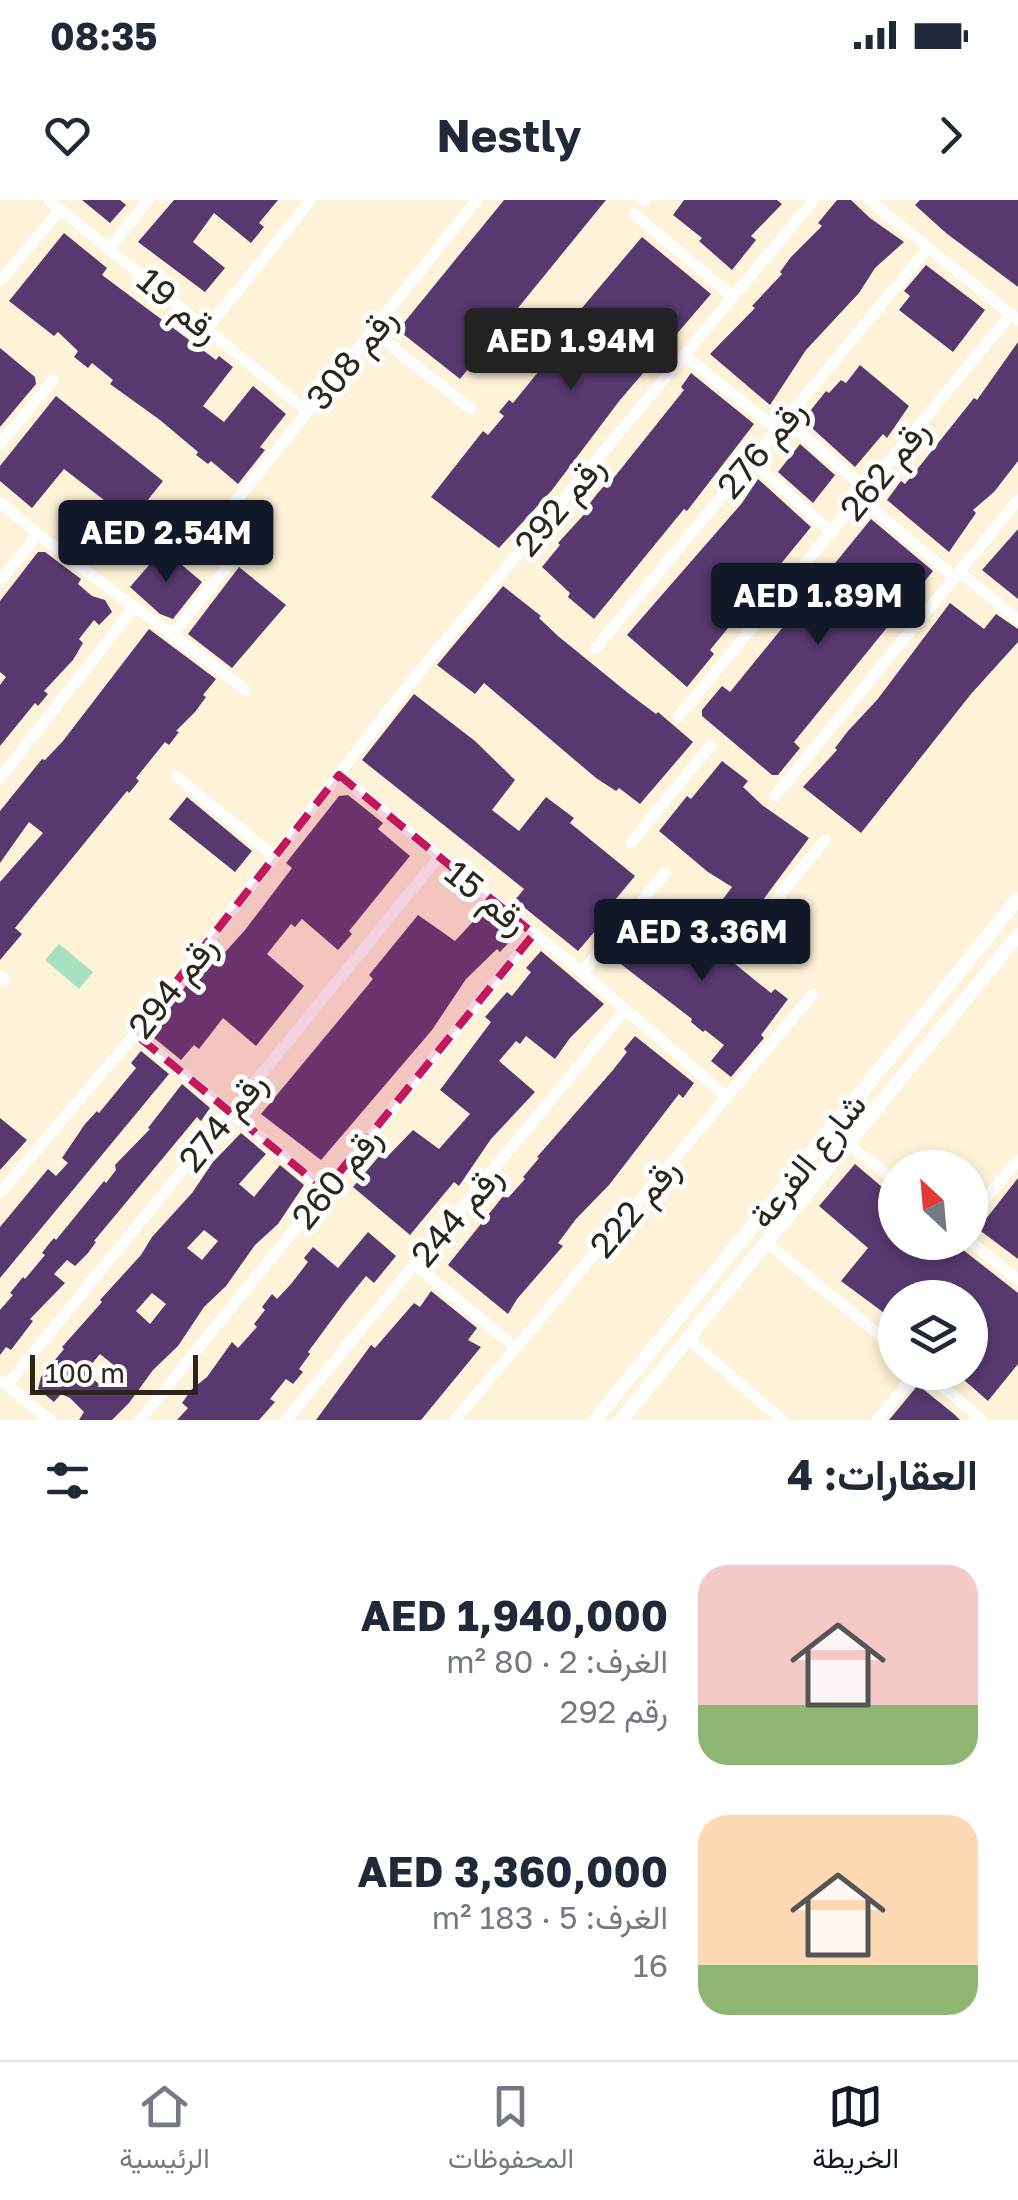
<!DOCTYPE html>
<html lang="ar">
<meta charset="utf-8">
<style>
:root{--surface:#fff;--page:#f2f2f3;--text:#1f2937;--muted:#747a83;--line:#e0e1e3;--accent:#111827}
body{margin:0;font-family:"Golos Text",Vazirmatn,sans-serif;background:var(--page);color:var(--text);direction:rtl;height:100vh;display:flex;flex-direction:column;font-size:38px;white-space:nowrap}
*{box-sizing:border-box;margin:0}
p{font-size:32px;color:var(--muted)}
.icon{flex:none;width:55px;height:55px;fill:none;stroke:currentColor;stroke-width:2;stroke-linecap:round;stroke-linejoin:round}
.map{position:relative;height:1220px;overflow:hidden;direction:ltr}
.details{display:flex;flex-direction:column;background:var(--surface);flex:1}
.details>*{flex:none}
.needle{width:65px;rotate:334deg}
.controls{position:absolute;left:878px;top:950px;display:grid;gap:20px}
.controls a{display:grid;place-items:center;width:110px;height:110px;border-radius:50%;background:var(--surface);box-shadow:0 5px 15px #0003;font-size:50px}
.scale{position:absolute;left:30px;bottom:25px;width:168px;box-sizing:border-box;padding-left:10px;border:5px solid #2c261a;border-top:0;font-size:28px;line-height:35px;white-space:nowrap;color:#2c261a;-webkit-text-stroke:8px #fff;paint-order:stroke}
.price{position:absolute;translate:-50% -85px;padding:0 22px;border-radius:10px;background:var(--accent);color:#fff;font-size:32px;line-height:65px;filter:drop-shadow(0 2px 5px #0008)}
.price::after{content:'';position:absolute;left:50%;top:60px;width:30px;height:22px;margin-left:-15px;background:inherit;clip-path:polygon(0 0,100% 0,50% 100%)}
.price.active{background:#222;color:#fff}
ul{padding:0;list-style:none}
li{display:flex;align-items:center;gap:30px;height:250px;padding:0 40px}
li span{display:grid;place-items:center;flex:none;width:280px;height:200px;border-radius:30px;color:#555}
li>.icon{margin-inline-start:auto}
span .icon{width:120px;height:120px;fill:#fffc;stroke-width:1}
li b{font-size:42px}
h2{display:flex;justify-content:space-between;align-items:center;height:120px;padding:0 40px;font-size:42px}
.status{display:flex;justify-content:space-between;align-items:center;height:70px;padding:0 50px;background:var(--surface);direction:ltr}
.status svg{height:28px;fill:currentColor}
header{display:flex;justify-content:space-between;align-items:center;height:130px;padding:0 40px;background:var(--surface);font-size:45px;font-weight:700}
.dock{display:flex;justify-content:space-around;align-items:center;height:140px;border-top:2px solid var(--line);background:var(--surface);font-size:28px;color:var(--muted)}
.dock a{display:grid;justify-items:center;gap:5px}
.dock .active{color:var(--accent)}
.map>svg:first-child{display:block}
.green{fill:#a8e1bf}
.building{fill:#573970;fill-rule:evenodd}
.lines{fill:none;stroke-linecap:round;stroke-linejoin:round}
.minor{stroke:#fff;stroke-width:11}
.tertiary{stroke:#fff;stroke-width:14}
.marked{fill:#c2185b;fill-opacity:0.2;stroke:#c2185b;stroke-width:8;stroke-dasharray:20 12;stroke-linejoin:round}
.labels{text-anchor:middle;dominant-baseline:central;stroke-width:10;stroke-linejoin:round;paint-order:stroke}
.street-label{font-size:35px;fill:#2c261a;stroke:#fff}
</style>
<div class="status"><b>08:35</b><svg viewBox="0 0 49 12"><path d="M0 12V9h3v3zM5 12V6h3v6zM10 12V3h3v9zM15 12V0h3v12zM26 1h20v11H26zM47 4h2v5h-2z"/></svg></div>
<header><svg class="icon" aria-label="forward" viewBox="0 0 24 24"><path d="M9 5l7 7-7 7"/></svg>Nestly<svg class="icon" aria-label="heart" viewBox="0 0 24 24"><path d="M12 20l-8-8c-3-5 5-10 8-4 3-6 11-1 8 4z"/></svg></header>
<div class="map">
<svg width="1018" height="1220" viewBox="0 0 1018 1220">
<rect width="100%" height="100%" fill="#fef2d8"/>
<!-- green -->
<polygon class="green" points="59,744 93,772 79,789 45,760"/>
<!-- building -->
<g class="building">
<polygon points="82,0 120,0 126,5 110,23"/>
<polygon points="174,0 278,0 259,23 264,27 251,43 214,13 193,42 225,68 205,92 138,42"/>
<polygon points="504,0 606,0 460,179 398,130"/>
<polygon points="684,0 777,0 782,4 751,36 756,40 732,70 699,41 702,38 673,15"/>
<polygon points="837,0 851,0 870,18 904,42 875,68 859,93 806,150 770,205 710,154 755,108 752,106 782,74 780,72 791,57 822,26 818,23"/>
<polygon points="920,0 1018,0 1018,87 946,33 915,5"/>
<polygon points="64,33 107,68 102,75 216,160 219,156 233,167 203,206 224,222 253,186 286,214 260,247 265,250 238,284 211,261 208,264 196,255 198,252 160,220 110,184 113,180 92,163 88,168 74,157 78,151 58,132 54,136 9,101"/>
<polygon points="642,37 711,94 620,200 552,290 499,348 431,297 483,231 488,235 504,216 499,212 509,200 513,203 543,166 537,161"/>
<polygon points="926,65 985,110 953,152 899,110 910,96 904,91"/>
<polygon points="1018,142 1018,261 994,292 973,310 976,313 949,352 887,300 901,281 905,284 923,262 974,198 977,200"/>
<polygon points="0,148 35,177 36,184 0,227"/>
<polygon points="860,165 909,206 887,238 883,234 855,267 803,220 826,191 829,193 841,180 846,183"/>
<polygon points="691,173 754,224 687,311 684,309 594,419 568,397 570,393 542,367 560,345 558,343 589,309 587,307 597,294 610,279 612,280 684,190 681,187"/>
<polygon points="56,196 163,281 131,321 64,269 32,308 0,281 0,266"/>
<polygon points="800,244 835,275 813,303 778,272"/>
<polygon points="758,279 811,327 710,450 714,454 687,487 627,435 742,303"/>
<polygon points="871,319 933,371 794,542 800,548 778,575 772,575 702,516 702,510 722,486 730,492"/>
<polygon points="1018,329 1018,399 982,370"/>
<polygon points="163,349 202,382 173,419 160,414 130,387"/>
<polygon points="38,352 45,352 81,379 78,384 92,396 105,400 112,412 99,425 94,420 79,439 83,443 73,460 44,491 48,494 38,506 35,503 0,546 0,485 6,477 0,472 0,401"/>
<polygon points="239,367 286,405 232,468 188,434"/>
<polygon points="503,386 541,416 539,418 558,436 628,493 656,514 658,512 693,542 640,604 619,588 616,591 596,578 484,483 475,494 437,465"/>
<polygon points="950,403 984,429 996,414 1018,429 1018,442 971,494 861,633 803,587 837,550 835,548 848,531 877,500"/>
<polygon points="149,429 216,479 203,495 206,497 195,512 176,531 179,532 169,545 165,542 136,578 139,581 129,593 127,591 15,728 22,734 0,760 0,682 43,633 29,622 0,663 0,611 42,559 45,560 63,541"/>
<polygon points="414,494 475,541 515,580 492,610 519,631 546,597 574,618 570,623 635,676 610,706 614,709 578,751 515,700 524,689 362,560"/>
<polygon points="722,561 748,581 743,587 762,605 809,638 748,720 723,699 732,687 708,672 659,631 687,596 691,599"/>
<polygon points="348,595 383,623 378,629 410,656 349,731 352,734 338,750 302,719 295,727 291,724 267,754 304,786 256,846 223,818 199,849 194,845 181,860 148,833 211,754 218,760 245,730 292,668 286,663 339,596"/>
<polygon points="187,597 252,651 235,672 169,619"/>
<polygon points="662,699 678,711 675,715 692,730 715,746 718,742 732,754 729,759 751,777 771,793 775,789 788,799 761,835 764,838 731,877 711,861 724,845 705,830 703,832 691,822 692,819 613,758"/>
<polygon points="480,714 512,739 500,752 497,749 466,779 432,830 321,960 261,914 373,779 369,775 418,715 455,741"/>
<polygon points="541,751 604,804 570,838 555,859 526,836 520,844 516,841 499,861 535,892 491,939 459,986 454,982 410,1035 353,987 380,955 385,959 413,930 439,949 470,914 440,890 491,822 485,817 507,792 512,796 531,772 526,768"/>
<polygon points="635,836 694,883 683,898 679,894 609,985 576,1019 558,1043 563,1046 517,1099 508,1114 448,1065 504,995 508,998 525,979 523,977 539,958 537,957 613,870 627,852 624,849"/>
<polygon points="141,851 169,874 0,1078 0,1027 48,969 56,976 68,963 62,958 85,924 97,911 99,913 136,868 131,863"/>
<polygon points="182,884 210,908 201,921 197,917 94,1041 96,1042 88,1053 75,1066 67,1060 54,1074 65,1083 30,1119 33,1121 11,1150 6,1147 0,1155 0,1110 13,1095 10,1093 23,1077 25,1079 45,1055 42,1053 48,1045 54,1038 56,1040 104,981 106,983 116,970 115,965 150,929 148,928"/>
<polygon points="0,918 27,940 0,970"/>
<path d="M 241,933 L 266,954 L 239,984 L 254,997 L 280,965 L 304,985 L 278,1024 L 255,1045 L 226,1086 L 204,1107 L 178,1146 L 153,1170 L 129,1203 L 112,1220 L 79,1220 L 84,1212 L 70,1198 L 61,1194 L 54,1202 L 38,1189 L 41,1177 L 64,1149 L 62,1147 L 102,1102 L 100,1100 L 141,1055 L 152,1037 L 192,993 L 213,962 ZM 204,1030 L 218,1041 L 202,1060 L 187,1048 ZM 152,1093 L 166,1104 L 150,1124 L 136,1111 ZM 100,1154 L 116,1167 L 100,1185 L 85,1172 Z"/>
<polygon points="855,964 895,998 895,1042 953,1042 1018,1093 1018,1164 988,1201 955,1172 970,1172 970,1098 895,1098 895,1121 841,1081 868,1048 819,1006"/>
<polygon points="1018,978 1018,1059 978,1029"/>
<polygon points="368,1032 396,1056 374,1083 366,1076 345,1102 308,1152 310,1154 299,1169 303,1172 293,1184 286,1179 270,1199 275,1202 259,1220 177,1220 188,1208 182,1203 192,1189 207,1177 232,1142 238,1148 257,1127 254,1124 265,1110 262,1107 272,1094 277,1099 291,1084 308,1062 304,1058 313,1047 338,1068"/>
<polygon points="431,1091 477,1128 468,1140 481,1147 421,1220 316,1220 371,1145 375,1148 414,1103 420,1107"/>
<polygon points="918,1185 954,1214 960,1220 889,1220"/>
</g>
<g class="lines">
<!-- minor -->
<g class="minor">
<polyline points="49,0 308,212"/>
<polyline points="642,0 644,1"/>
<polyline points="869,0 1018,120"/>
<polyline points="634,14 732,96"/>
<polyline points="110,48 148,0"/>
<polyline points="0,81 61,9"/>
<polyline points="207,128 311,0"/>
<polyline points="372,131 471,209"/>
<polyline points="685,156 776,229"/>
<polyline points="785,219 867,290"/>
<polyline points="0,244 53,180"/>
<polyline points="751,260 832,333"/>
<polyline points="860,298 955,378"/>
<path d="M 0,302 C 77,370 165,425 245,490"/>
<polyline points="224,316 477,0"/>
<polyline points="960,372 1018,420"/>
<polyline points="0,381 37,335"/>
<polyline points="174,432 252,336"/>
<polyline points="595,449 928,48"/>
<polyline points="679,516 1011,114"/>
<polyline points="339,575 582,772 727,897"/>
<polyline points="176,576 274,657"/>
<polyline points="0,578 135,406"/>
<polyline points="775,596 1018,300"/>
<polyline points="631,643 711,545"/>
<polyline points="745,738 825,640"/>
<polyline points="582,772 665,673"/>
<polyline points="0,775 5,780"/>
<polyline points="135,834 325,990"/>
<polyline points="848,944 895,981"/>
<polyline points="0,993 135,834 419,472 814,0"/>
<polyline points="970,1018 1018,960"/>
<polyline points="970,1041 1018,1080"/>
<polyline points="766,1042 895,1148"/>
<polyline points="415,1065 516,1148"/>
<polyline points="687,1138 782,1220"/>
<polyline points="925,1172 982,1220"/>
<polyline points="0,1180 50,1220"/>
<polyline points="7,1185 438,658"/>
<polyline points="140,1220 534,734"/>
<polyline points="286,1220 625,810"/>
<polyline points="455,1220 813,794"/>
<polyline points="877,1220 917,1172"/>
</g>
<!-- tertiary -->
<g class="tertiary">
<polyline points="595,1220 1018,699"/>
<polyline points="621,1220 1018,735"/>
</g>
</g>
<!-- marked area -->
<path class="marked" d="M 339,575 L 534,734 L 325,990 L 135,834 Z"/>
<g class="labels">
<!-- street labels -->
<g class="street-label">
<text transform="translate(179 105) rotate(40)">رقم 19</text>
<text transform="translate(351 158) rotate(-51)">رقم 308</text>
<text transform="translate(761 248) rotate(-50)">رقم 276</text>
<text transform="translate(884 269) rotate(-51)">رقم 262</text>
<text transform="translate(559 305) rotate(-50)">رقم 292</text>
<text transform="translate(487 697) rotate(39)">رقم 15</text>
<text transform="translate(172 786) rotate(-52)">رقم 294</text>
<text transform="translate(222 921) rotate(-51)">رقم 274</text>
<text transform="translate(807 960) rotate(-51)">شارع الفرعة</text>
<text transform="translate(336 977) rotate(-51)">رقم 260</text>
<text transform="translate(634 1007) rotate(-50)">رقم 222</text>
<text transform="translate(456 1015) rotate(-50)">رقم 244</text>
</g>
</g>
</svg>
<div class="controls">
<a><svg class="needle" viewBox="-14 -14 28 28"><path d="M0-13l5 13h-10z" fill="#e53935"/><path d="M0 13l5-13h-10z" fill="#747a83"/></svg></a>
<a><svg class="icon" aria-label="layers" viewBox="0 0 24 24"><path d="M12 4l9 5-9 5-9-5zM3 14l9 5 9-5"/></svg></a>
</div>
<div class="scale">100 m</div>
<b class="price active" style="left:571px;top:193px">AED 1.94M</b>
<b class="price" style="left:166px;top:385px">AED 2.54M</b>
<b class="price" style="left:818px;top:448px">AED 1.89M</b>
<b class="price" style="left:702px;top:784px">AED 3.36M</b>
</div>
<section class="details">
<h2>العقارات: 4<svg class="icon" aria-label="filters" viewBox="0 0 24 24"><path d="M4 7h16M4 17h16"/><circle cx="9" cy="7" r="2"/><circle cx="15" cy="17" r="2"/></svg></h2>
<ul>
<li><span style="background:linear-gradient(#f6c9c9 70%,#8fb573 0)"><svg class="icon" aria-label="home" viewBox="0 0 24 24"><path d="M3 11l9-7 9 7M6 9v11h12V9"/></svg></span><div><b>AED 1,940,000</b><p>الغرف: 2 · 80 m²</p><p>رقم 292</p></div></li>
<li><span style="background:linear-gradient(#ffd9b3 75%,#8fb573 0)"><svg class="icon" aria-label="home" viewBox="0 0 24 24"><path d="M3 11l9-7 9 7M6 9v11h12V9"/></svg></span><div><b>AED 3,360,000</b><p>الغرف: 5 · 183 m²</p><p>16</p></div></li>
</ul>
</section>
<nav class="dock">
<a class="active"><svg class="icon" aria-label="map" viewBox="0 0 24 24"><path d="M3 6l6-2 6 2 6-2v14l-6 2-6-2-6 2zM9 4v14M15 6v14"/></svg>الخريطة</a>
<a><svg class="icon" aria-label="saved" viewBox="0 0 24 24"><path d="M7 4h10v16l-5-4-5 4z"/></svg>المحفوظات</a>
<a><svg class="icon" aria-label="home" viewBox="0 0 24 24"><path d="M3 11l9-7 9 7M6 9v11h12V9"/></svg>الرئيسية</a>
</nav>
